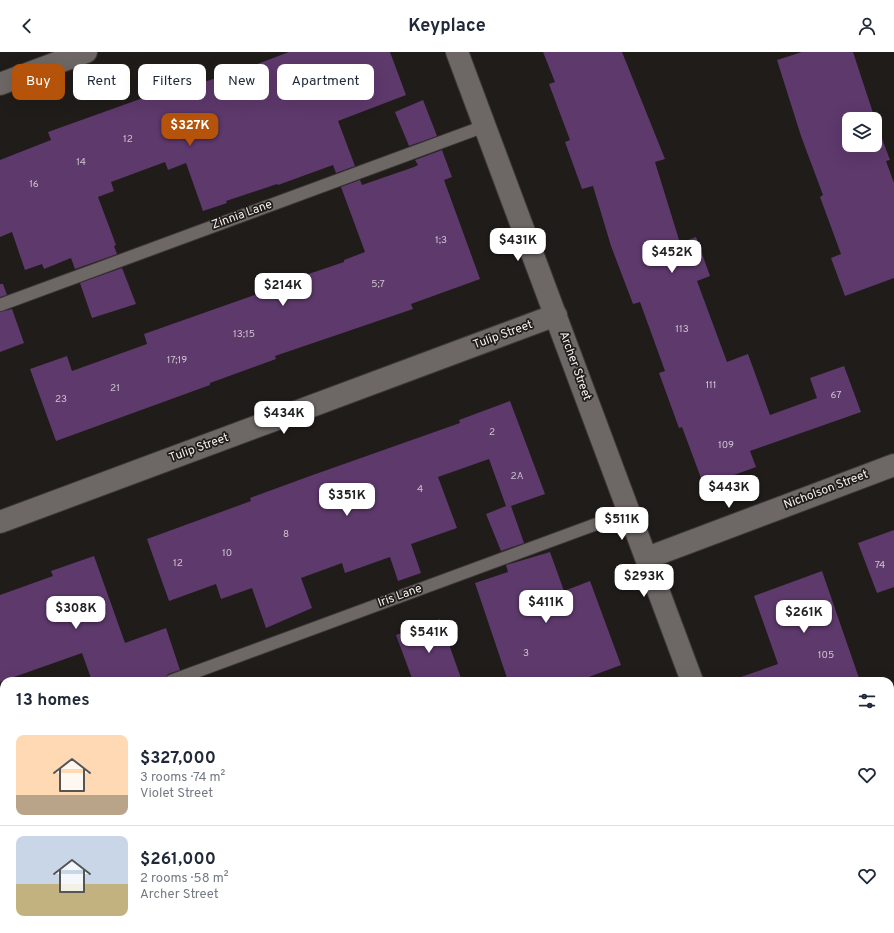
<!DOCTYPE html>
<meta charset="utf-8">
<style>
:root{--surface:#fff;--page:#f6f6f7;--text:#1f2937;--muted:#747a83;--line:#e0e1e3;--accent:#b45309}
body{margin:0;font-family:Overpass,sans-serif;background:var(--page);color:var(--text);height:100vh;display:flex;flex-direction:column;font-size:15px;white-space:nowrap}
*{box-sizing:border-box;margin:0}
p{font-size:13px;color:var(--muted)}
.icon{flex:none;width:22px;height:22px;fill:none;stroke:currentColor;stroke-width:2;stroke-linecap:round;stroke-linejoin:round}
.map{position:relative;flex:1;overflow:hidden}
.side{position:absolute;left:0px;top:625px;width:894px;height:256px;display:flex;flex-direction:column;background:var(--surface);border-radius:12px 12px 0 0;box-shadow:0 4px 16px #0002}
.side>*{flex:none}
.guide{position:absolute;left:12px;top:12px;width:400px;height:36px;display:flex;gap:8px}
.controls{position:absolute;left:842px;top:60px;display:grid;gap:8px}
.controls a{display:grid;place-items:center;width:40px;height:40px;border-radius:8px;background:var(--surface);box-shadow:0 4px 16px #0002;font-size:20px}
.price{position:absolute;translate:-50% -34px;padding:0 9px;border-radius:8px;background:#fff;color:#222;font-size:13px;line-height:26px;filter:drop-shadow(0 1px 2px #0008)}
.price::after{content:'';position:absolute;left:50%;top:24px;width:12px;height:9px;margin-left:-6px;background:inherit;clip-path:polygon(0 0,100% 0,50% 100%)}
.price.active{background:var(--accent);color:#fff}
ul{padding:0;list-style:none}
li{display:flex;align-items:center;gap:12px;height:100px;padding:0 16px}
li+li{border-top:1px solid var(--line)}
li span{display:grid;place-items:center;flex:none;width:112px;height:80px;border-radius:8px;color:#555}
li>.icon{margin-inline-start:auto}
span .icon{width:48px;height:48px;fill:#fffc;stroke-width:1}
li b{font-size:17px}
h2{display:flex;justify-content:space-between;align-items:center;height:48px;padding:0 16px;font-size:17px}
.chip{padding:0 14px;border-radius:8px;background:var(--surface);box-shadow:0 4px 16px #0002;font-size:14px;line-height:36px}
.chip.active{background:var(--accent);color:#fff}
header{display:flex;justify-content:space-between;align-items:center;height:52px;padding:0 16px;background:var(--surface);font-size:18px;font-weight:700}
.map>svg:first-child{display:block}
.built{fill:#2c221e}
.building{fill:#5e396c}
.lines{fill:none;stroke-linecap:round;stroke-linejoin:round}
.service-casing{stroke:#3d3a38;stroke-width:14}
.minor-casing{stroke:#3d3a38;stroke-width:24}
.secondary-casing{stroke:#3d3a38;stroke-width:24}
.service{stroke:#6d6765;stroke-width:12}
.minor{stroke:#6d6765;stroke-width:22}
.secondary{stroke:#6d6765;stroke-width:22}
.labels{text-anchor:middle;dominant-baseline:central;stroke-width:3.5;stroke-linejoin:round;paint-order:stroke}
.number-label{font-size:10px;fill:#cec3ce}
.street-label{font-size:12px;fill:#f4f1ef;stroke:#201c1a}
</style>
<header><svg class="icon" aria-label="back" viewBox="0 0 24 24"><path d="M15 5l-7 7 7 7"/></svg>Keyplace<svg class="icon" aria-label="person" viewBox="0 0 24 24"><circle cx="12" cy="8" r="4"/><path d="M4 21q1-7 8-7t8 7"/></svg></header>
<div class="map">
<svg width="894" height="881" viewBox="0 0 894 881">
<rect width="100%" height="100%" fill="#201c1a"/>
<!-- built -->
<g class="built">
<polygon points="894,660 894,765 890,766 890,662"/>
<polygon points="894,853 894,881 834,881 833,877 890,877 890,855"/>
</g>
<!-- building -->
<g class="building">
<polygon points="289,0 390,0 406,43 338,69 355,114 336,121 333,113 278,133 277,132 226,149 227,151 203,159 186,111 168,118 165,110 111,130 114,139 98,145 116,193 114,194 117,202 75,217 71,206 44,217 42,212 25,218 12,180 0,185 0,108 51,88 48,80 182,32 184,36 233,21"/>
<polygon points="543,0 622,0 665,107 655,110 680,191 696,185 710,224 697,229 727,310 748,302 770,363 817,346 810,326 844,314 861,360 750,399 756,415 704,434 682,375 679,376 659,321 665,319 640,250 633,252 611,194 593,134 582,137 565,90 570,88 549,32 555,30"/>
<polygon points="802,0 853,0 875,67 849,67 849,93 875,93 875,68 890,108 886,109 894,131 894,226 845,244 831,206 841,202 820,145 823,143 801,84 777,8"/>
<polygon points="423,48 437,84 409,94 395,60"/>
<polygon points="442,98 452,125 444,128 480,227 411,252 413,257 275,304 276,307 210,331 210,333 56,389 30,317 67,304 72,319 147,292 144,282 280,234 279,232 344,210 344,208 365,200 341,135 360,128 362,133 414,115 418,113 415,108"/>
<polygon points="122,216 136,252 92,266 80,231"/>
<polygon points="0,232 3,232 7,243 0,245"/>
<polygon points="12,257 24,291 0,300 0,260"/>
<polygon points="510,349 545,442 511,454 524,491 501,499 486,462 506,454 489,407 438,425 457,476 411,492 421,521 398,529 390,505 345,521 342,511 301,526 312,556 266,576 252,536 221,547 216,532 169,549 147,487 251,449 250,446 310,424 460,371 459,368"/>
<polygon points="894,478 894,535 877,541 858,491"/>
<polygon points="550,500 564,539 590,529 621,613 578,629 508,629 475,531 508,520 506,513"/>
<polygon points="94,504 125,591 166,576 180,618 168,622 164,629 92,629 82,601 0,630 0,543 53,524 51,519"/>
<polygon points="822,519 860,629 739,629 738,626 778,612 754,544"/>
<polygon points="440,567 462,629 413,629 396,583"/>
</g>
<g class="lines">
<defs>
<g id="service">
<polyline points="0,253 485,74"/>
<polyline points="171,629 629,460"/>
<polyline points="0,692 4,691"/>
<polyline points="682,881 693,877"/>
</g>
<g id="minor">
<polyline points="0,32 86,0"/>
<polyline points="0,470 556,263"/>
<polyline points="647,506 894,413"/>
<polyline points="890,809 894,808"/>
<polyline points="71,881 82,877"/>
</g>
<g id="secondary">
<polyline points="457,0 692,629"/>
<polyline points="785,877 787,881"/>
</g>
</defs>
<!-- service casing -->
<use href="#service" class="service-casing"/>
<!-- minor casing -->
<use href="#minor" class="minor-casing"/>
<!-- secondary casing -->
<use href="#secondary" class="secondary-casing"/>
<!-- service -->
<use href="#service" class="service"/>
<!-- minor -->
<use href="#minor" class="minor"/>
<!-- secondary -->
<use href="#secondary" class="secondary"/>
</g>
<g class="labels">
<!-- number labels -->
<g class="number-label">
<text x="128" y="87">12</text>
<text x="81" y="110">14</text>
<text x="34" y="132">16</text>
<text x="441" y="188">1;3</text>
<text x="378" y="232">5;7</text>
<text x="682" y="277">113</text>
<text x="244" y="282">13;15</text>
<text x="177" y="308">17;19</text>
<text x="711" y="333">111</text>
<text x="115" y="336">21</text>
<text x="836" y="343">67</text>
<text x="61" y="347">23</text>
<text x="492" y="380">2</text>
<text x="726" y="393">109</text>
<text x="517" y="424">2A</text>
<text x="420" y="437">4</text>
<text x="286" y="482">8</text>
<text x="227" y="501">10</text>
<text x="178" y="511">12</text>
<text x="880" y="513">74</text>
<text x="526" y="601">3</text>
<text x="826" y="603">105</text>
</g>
<!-- street labels -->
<g class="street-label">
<text transform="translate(242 163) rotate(-20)">Zinnia Lane</text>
<text transform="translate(503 283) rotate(-20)">Tulip Street</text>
<text transform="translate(575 314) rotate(70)">Archer Street</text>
<text transform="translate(199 396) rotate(-20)">Tulip Street</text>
<text transform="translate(826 438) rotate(-21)">Nicholson Street</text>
<text transform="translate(400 544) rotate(-20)">Iris Lane</text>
</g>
</g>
</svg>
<div class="controls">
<a><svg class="icon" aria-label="layers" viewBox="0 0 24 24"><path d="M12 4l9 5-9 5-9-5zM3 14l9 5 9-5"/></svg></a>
</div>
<b class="price active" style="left:190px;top:95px">$327K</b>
<b class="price" style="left:518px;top:210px">$431K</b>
<b class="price" style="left:672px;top:222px">$452K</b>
<b class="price" style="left:283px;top:255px">$214K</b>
<b class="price" style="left:284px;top:383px">$434K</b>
<b class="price" style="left:729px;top:457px">$443K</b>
<b class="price" style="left:347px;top:465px">$351K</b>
<b class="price" style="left:622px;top:489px">$511K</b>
<b class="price" style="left:644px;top:546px">$293K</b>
<b class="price" style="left:546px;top:572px">$411K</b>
<b class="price" style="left:76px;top:578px">$308K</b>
<b class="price" style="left:804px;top:582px">$261K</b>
<b class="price" style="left:429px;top:602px">$541K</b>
<div class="guide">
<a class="chip active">Buy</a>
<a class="chip">Rent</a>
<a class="chip">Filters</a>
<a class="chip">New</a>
<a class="chip">Apartment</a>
</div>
<section class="side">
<h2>13 homes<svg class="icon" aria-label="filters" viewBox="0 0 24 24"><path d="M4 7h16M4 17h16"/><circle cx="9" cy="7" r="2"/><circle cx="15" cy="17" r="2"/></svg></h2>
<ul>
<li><span style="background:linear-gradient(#ffd9b3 75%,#b9a48a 0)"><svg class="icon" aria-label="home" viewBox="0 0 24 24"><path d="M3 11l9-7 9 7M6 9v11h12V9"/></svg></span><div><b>$327,000</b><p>3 rooms · 74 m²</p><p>Violet Street</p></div><svg class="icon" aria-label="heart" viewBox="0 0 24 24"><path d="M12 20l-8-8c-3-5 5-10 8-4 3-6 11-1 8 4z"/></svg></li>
<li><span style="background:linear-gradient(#c9d6e8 60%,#c2b280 0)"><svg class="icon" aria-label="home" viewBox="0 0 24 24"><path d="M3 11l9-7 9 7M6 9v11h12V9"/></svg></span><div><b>$261,000</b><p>2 rooms · 58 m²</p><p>Archer Street</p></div><svg class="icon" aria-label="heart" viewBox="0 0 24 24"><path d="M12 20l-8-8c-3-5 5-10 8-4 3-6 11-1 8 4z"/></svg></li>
</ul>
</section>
</div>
